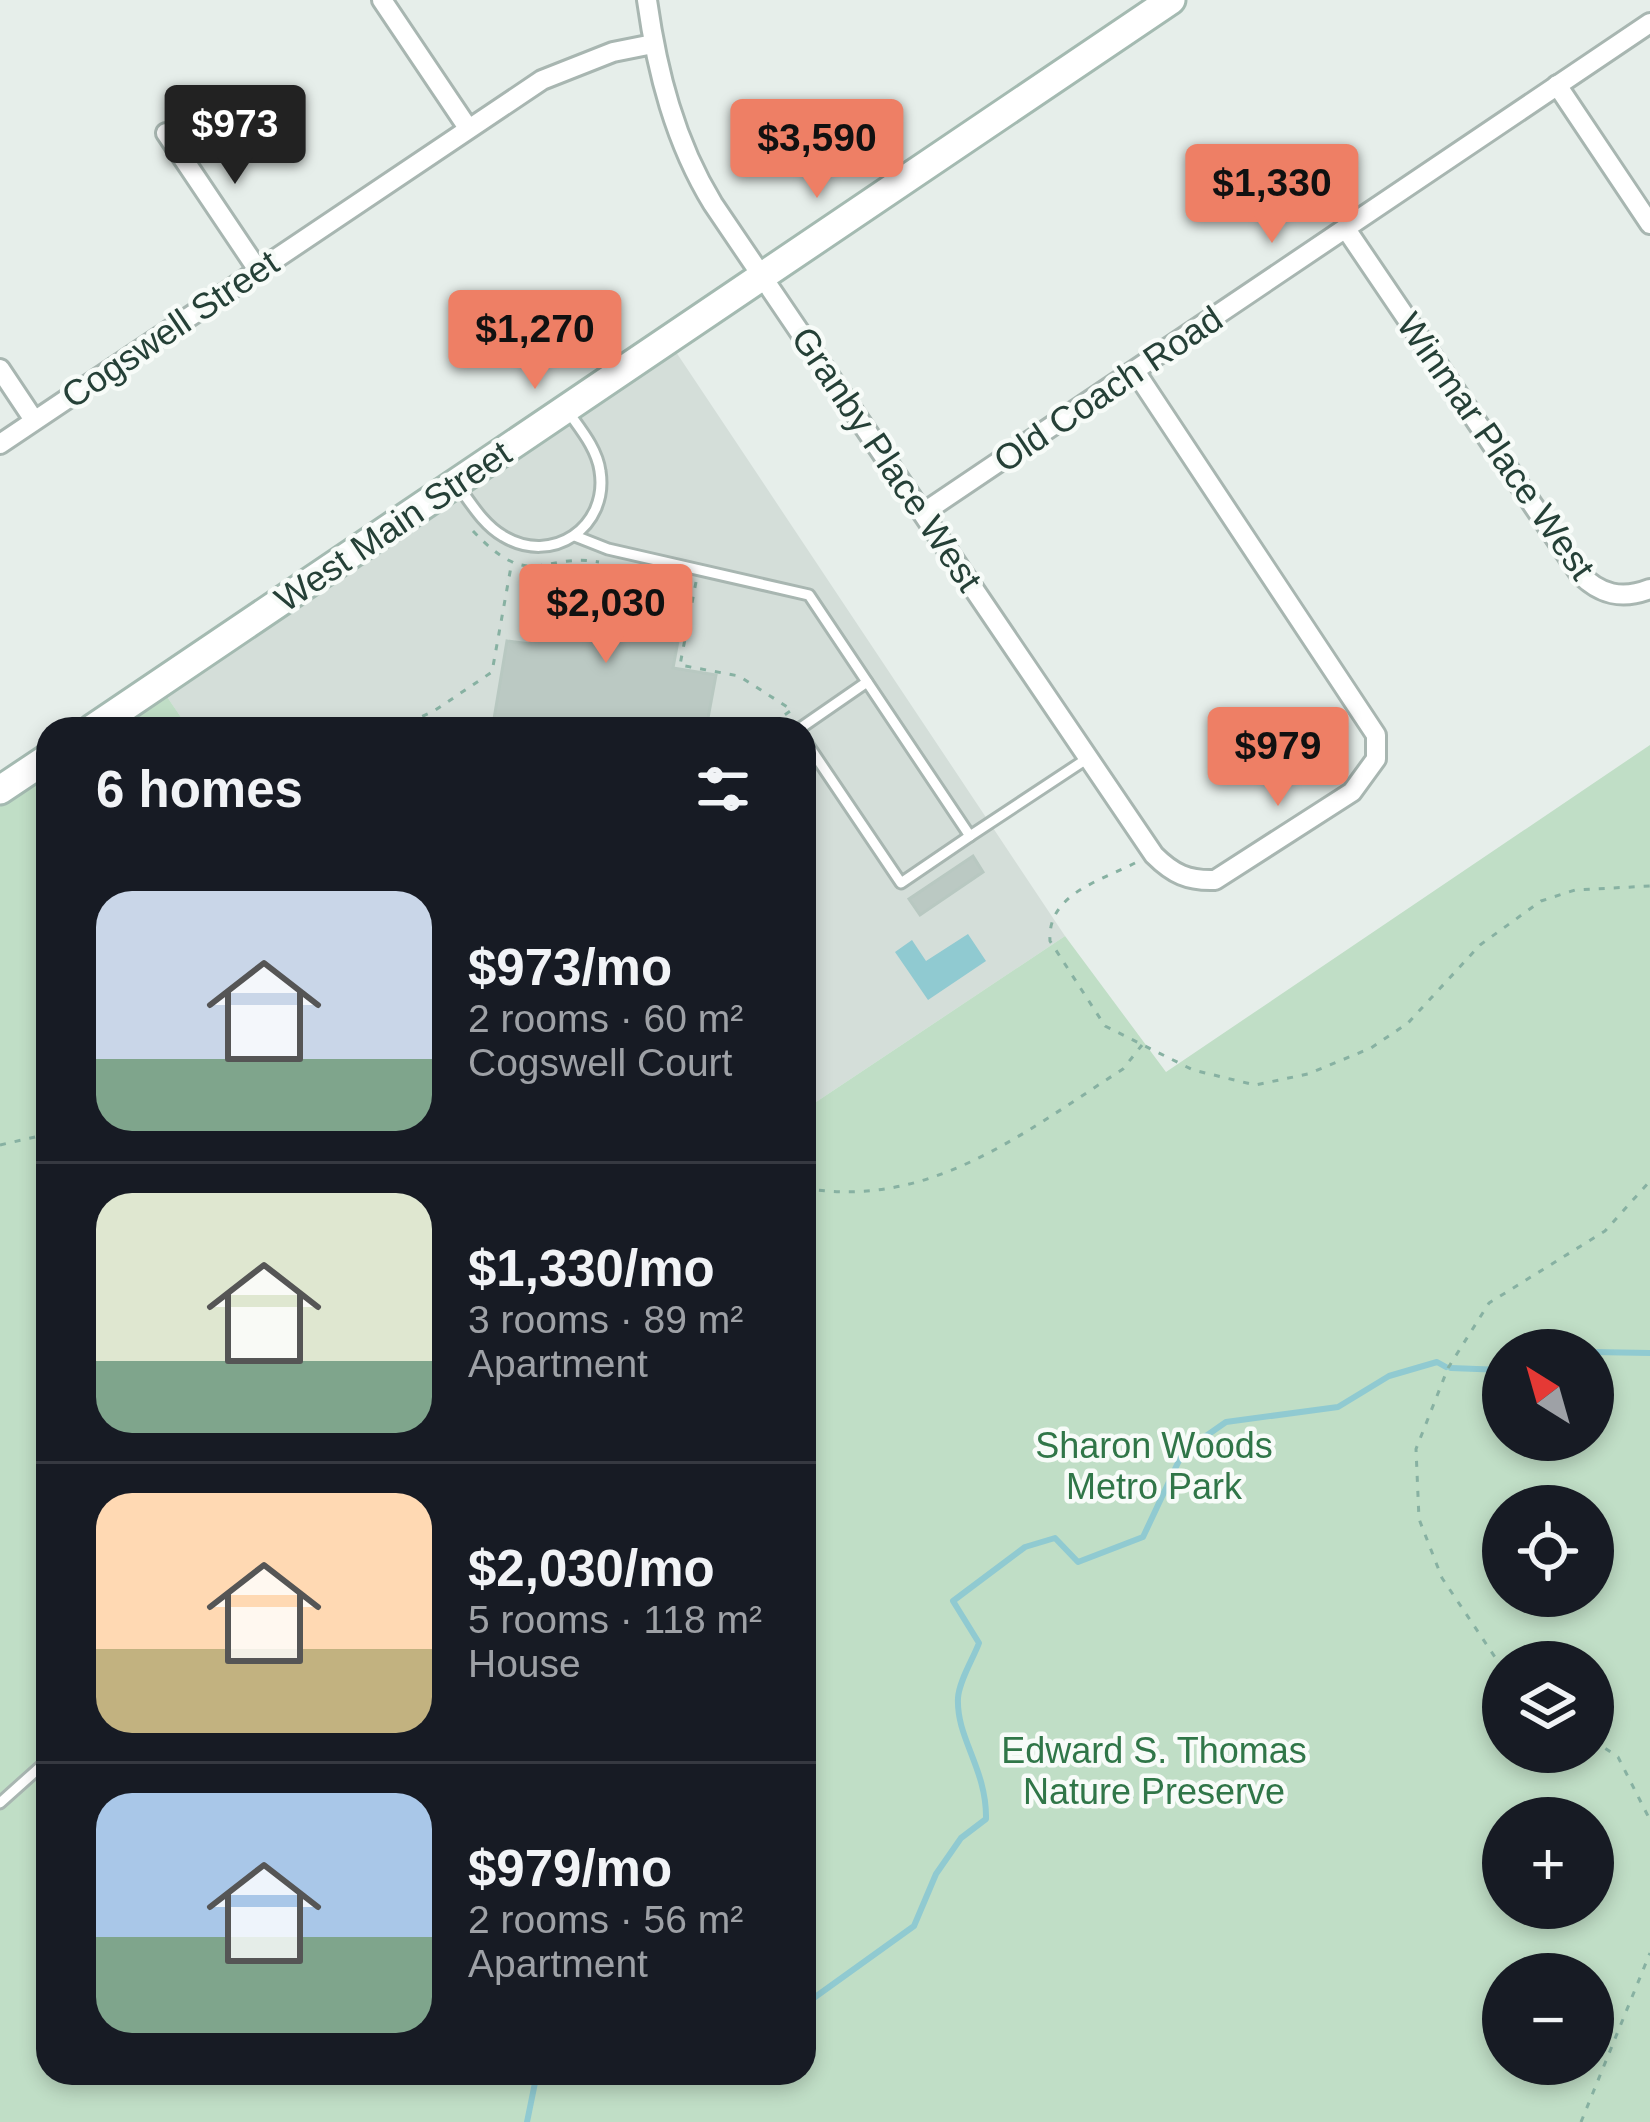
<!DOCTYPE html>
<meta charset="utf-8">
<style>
:root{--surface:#171b24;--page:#20242c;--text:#f1f3f6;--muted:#9ea1a6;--line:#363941;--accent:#ee7f65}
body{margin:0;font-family:Helvetica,sans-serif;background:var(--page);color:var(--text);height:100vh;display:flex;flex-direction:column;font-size:45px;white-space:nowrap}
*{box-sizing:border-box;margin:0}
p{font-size:39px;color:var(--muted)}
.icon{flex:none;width:66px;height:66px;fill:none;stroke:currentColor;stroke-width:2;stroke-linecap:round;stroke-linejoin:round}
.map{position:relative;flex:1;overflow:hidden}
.details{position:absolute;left:36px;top:717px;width:780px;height:1368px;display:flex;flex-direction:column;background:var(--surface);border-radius:36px;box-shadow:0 6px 18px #0003}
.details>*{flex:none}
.needle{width:78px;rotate:323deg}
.tools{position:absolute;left:1482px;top:1329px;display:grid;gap:24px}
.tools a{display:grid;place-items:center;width:132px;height:132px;border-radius:50%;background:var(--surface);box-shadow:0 6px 18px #0003;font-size:60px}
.price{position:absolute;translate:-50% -102px;padding:0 27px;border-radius:12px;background:var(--accent);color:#111;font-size:39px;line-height:78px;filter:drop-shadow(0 3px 6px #0008)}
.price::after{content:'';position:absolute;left:50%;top:72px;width:36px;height:27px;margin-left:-18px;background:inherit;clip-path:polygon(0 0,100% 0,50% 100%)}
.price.active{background:#222;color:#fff}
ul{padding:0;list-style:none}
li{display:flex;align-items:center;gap:36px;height:300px;padding:0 60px}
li+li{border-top:3px solid var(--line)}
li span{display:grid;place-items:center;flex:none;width:336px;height:240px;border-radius:36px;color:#555}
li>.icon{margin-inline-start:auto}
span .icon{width:144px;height:144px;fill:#fffc;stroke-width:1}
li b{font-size:51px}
h2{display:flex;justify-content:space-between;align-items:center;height:144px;padding:0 60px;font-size:51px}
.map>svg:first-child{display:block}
.built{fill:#d4ded9}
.green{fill:#c0dec6;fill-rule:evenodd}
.water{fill:#90cad1}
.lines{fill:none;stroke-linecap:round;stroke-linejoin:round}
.stream{stroke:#90cad1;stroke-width:6}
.building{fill:#bbc9c3;stroke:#b8c8c1;stroke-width:3}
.lane-casing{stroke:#a8b6b1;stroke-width:15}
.street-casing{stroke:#a8b6b1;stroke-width:24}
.secondary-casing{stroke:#a4bab1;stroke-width:33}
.path{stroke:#87b1a2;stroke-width:3;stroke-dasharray:6 9;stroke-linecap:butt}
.lane{stroke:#fff;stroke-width:9}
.street{stroke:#fff;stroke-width:18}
.secondary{stroke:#fff;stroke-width:27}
.labels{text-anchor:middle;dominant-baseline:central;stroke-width:9;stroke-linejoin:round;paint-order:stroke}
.street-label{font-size:36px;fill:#254037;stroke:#f7fbf8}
.park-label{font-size:36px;fill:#307648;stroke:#f7fbf8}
</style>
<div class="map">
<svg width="1650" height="2122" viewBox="0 0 1650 2122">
<rect width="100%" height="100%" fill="#e6eeea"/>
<!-- built -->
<polygon class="built" points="668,340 1065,936 804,1110 804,729 189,729 159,685"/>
<!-- green -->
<g class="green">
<polygon points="159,685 189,729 92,729"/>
<path d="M 1650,745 L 1650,2122 L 0,2122 L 0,790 L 48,758 L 48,2073 L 804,2073 L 804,1110 L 1065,936 L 1166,1072 ZM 1503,1350 L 1593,1350 L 1593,1440 L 1503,1440 ZM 1503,1506 L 1593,1506 L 1593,1596 L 1503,1596 ZM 1503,1662 L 1593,1662 L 1593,1752 L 1503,1752 ZM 1503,1818 L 1593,1818 L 1593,1908 L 1503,1908 ZM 1503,1974 L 1593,1974 L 1593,2064 L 1503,2064 Z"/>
</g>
<!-- water -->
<polygon class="water" points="968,934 986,961 928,1000 895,952 912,940 926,961"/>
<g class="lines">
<!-- stream -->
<g class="stream">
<polyline points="1593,1352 1650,1353"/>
<polyline points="1451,1368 1503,1370"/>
<path d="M 804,2005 L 914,1926 L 936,1874 L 961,1838 L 986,1819 C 987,1769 956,1738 958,1698 C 959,1681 973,1659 979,1643 L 953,1601 L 1025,1547 L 1055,1538 L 1078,1562 L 1143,1537 L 1183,1452 L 1226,1422 L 1338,1407 L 1389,1376 L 1437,1362 L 1446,1367"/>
<polyline points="527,2122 537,2073"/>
</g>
</g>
<!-- building -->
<g class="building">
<polygon points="614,574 688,587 673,668 716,675 706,729 512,729 513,722 494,719 507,641 530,644 537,602 606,614"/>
<polygon points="973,856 983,872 920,915 909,899"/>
</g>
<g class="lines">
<defs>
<g id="lane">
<path d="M 459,487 C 472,505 484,525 503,536 C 552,566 609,527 600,471 C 597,449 581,430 569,413"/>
<polyline points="575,536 608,549 809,595 970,836 1088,758"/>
<polyline points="799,729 867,682"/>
<polyline points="804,739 901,883 970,836"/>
<polyline points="0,1803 48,1760"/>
</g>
<g id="street">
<polyline points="382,0 468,128"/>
<path d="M 647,0 C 657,72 675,142 713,204 L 1154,855 C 1173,874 1188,881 1215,880 L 1352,792 L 1376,759 L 1376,735 L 1135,371"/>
<polyline points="1557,85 1650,224"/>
<polyline points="166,133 258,270"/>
<path d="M 1346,229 L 1579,573 C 1600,595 1622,600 1650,589"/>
<polyline points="0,369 34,420"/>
<polyline points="0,444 542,80 613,52 653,44"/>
<polyline points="923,513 1650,23"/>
</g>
<g id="secondary">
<polyline points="92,729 1171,0"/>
<polyline points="0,790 48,758"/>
</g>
</defs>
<!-- lane casing -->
<use href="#lane" class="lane-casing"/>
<!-- street casing -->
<use href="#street" class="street-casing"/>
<!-- secondary casing -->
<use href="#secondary" class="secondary-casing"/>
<!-- path -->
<g class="path">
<path d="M 473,531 C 532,593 540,552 599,562"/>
<polyline points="696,582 680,665 739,676 792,710 763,729"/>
<polyline points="597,613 605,565"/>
<polyline points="395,729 434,711 492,672 512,561"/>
<path d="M 1135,863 C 1100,881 1047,894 1050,941 L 1105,1026 L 1193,1070 L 1255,1085 L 1308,1074 L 1371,1048 L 1408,1023 L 1480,945 L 1541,901 L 1575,890 L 1650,886"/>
<polyline points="0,1145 48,1134"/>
<path d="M 804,1188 C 929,1210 1023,1133 1123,1069 L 1142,1045"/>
<polyline points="1503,1669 1442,1578 1419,1519 1416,1449 1448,1368 1489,1303 1605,1231 1650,1181"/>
<polyline points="1593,1740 1618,1757 1650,1820"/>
<polyline points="1581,2122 1650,1953"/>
</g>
<!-- lane -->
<use href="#lane" class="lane"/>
<!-- street -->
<use href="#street" class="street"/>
<!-- secondary -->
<use href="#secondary" class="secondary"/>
</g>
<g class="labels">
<!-- street labels -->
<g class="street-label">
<text transform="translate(170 329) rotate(-34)">Cogswell Street</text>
<text transform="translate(1108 389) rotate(-34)">Old Coach Road</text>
<text transform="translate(1496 446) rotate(55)">Winmar Place West</text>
<text transform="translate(887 459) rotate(56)">Granby Place West</text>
<text transform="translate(393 526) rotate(-34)">West Main Street</text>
</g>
<!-- park labels -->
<g class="park-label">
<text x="1154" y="1445">Sharon Woods<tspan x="1154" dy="41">Metro Park</tspan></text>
<text x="1154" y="1750">Edward S. Thomas<tspan x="1154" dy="41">Nature Preserve</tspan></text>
</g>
</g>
</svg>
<div class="tools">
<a><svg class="needle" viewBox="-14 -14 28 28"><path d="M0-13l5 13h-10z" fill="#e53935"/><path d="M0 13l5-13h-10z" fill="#9ea1a6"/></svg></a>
<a><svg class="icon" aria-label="locate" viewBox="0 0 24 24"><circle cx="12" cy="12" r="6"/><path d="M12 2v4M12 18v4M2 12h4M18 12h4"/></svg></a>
<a><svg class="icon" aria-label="layers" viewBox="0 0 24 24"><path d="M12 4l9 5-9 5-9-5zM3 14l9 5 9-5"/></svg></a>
<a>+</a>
<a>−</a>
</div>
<b class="price active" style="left:235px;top:187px">$973</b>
<b class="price" style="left:817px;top:201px">$3,590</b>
<b class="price" style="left:1272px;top:246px">$1,330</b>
<b class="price" style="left:535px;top:392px">$1,270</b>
<b class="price" style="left:606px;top:666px">$2,030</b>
<b class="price" style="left:1278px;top:809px">$979</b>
<section class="details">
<h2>6 homes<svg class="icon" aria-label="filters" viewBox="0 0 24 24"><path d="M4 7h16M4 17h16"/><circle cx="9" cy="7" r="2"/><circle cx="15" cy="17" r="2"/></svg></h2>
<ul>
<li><span style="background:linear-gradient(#c9d6e8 70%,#7fa58c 0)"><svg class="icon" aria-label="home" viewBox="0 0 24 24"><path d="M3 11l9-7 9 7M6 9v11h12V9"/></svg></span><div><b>$973/mo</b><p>2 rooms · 60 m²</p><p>Cogswell Court</p></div></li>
<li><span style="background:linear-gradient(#dfe7d0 70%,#7fa58c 0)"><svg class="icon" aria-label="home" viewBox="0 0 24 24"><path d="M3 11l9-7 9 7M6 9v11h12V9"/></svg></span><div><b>$1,330/mo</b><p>3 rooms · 89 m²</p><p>Apartment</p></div></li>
<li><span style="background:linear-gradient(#ffd9b3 65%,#c2b280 0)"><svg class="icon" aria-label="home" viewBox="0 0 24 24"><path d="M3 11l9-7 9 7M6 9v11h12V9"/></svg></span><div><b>$2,030/mo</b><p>5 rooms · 118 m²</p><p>House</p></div></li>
<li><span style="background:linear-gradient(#a9c7e8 60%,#7fa58c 0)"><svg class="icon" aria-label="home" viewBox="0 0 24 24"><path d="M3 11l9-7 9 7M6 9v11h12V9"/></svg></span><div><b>$979/mo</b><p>2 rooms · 56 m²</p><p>Apartment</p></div></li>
</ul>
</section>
</div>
